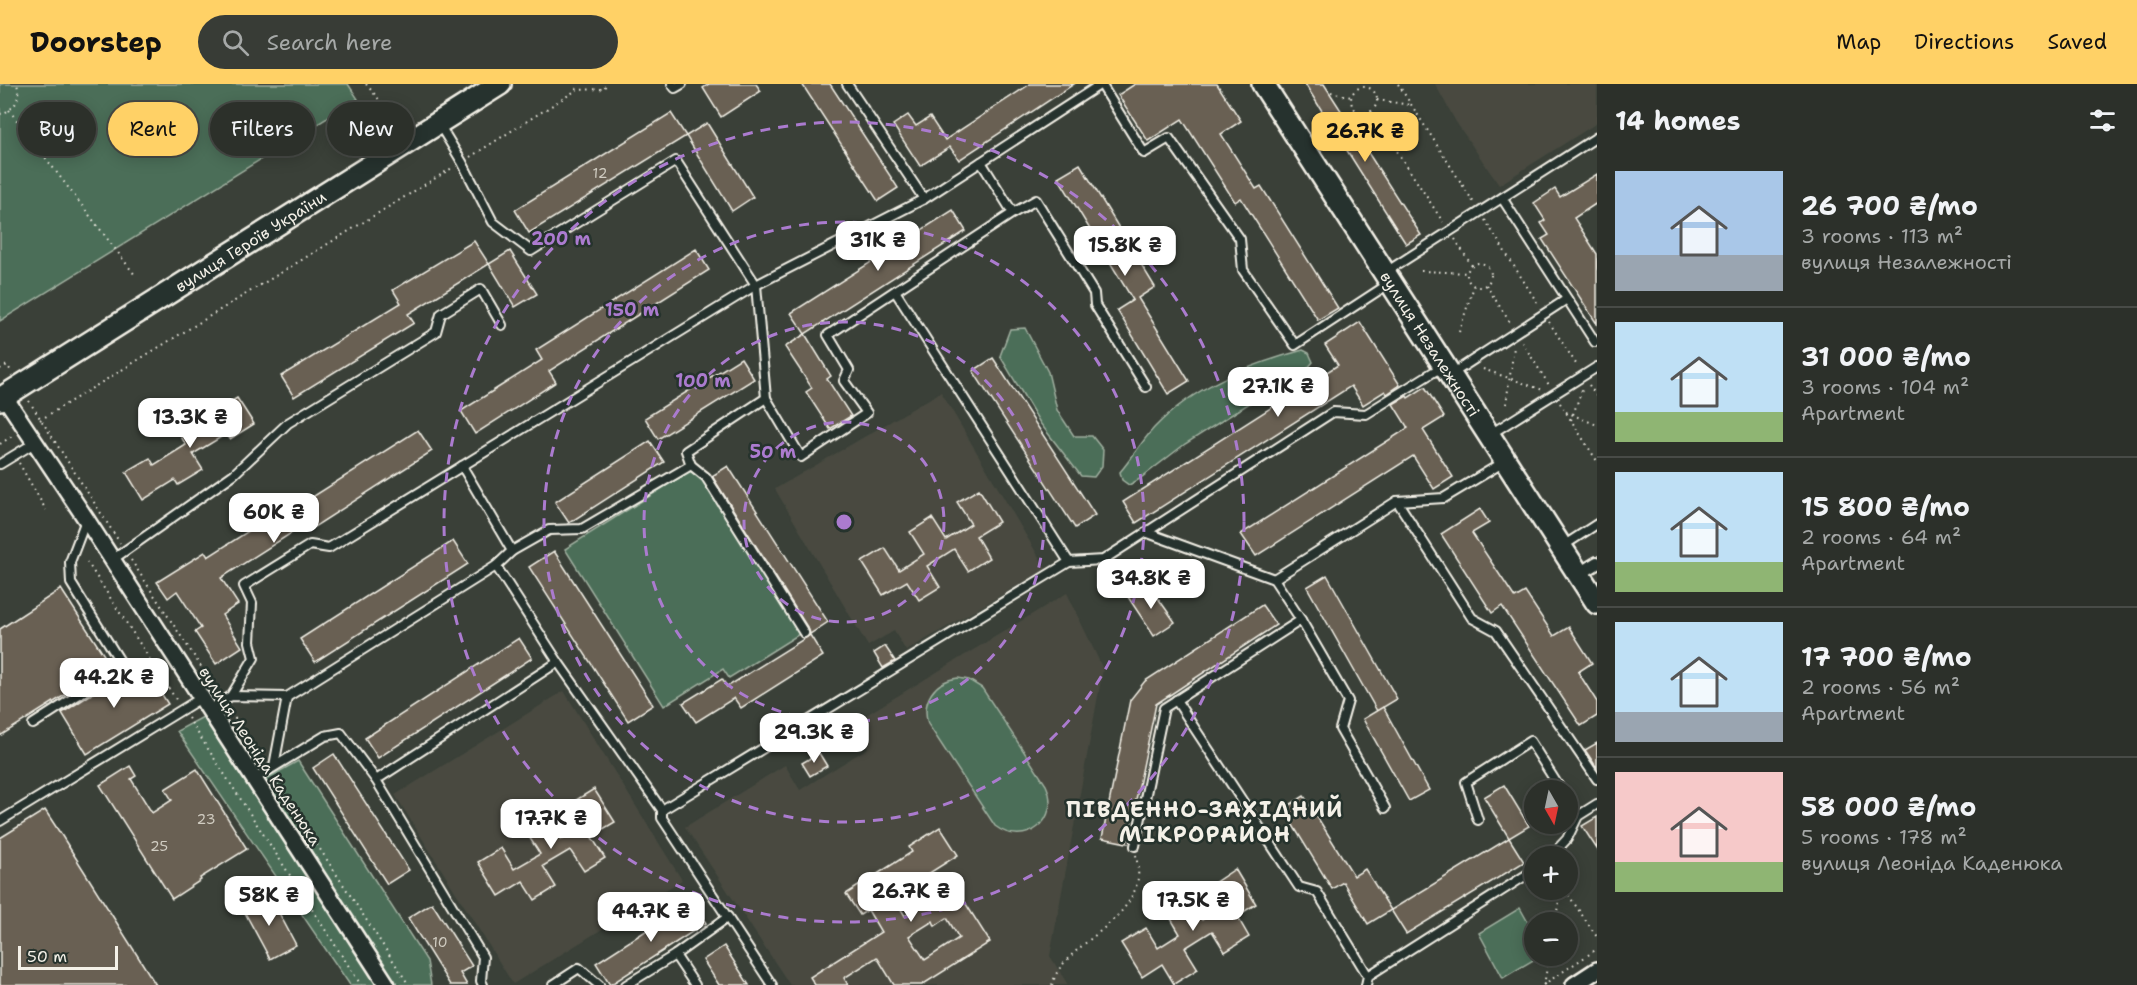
<!DOCTYPE html>
<meta charset="utf-8">
<style>
:root{--surface:#2c302a;--page:#383c36;--text:#f1f3f6;--muted:#a6a9a8;--line:#484b47;--accent:#ffd166}
body{margin:0;font-family:"Shantell Sans",sans-serif;background:var(--page);color:var(--text);height:100vh;display:flex;flex-direction:column;font-size:22px;white-space:nowrap}
*{box-sizing:border-box;margin:0}
p{font-size:20px;color:var(--muted)}
.icon{flex:none;width:33px;height:33px;fill:none;stroke:currentColor;stroke-width:2;stroke-linecap:round;stroke-linejoin:round}
.map{position:relative;flex:1;overflow:hidden}
.side{display:flex;flex-direction:column;background:var(--surface);width:540px}
.side>*{flex:none}
.banner{position:absolute;left:18px;top:18px;width:570px;height:54px;display:flex;gap:12px}
.needle{width:39px;rotate:171deg}
.fabs{position:absolute;left:1524px;top:696px;display:grid;gap:12px}
.fabs a{display:grid;place-items:center;width:54px;height:54px;border-radius:50%;background:var(--surface);box-shadow:0 3px 15px #0003,0 0 0 2px var(--line);font-size:30px}
.scale{position:absolute;left:18px;bottom:15px;width:100px;box-sizing:border-box;padding-left:6px;border:3px solid #f4f1e8;border-top:0;font-size:16px;line-height:21px;white-space:nowrap;color:#f4f1e8;-webkit-text-stroke:4px #26332d;paint-order:stroke}
.price{position:absolute;translate:-50% -51px;padding:0 14px;border-radius:12px;background:#fff;color:#222;font-size:20px;line-height:39px;filter:drop-shadow(0 2px 3px #0008)}
.price::after{content:'';position:absolute;left:50%;top:36px;width:18px;height:14px;margin-left:-9px;background:inherit;clip-path:polygon(0 0,100% 0,50% 100%)}
.price.selected{background:var(--accent);color:#111}
ul{padding:0;list-style:none}
li{display:flex;align-items:center;gap:18px;height:150px;padding:0 18px}
li+li{border-top:2px solid var(--line)}
li span{display:grid;place-items:center;flex:none;width:168px;height:120px;border-radius:0px;color:#555}
li>.icon{margin-inline-start:auto}
span .icon{width:72px;height:72px;fill:#fffc;stroke-width:1}
li b{font-size:26px}
h2{display:flex;justify-content:space-between;align-items:center;height:72px;padding:0 18px;font-size:26px}
.pill{padding:0 21px;border-radius:27px;background:var(--surface);box-shadow:0 3px 15px #0003,0 0 0 2px var(--line);font-size:21px;line-height:54px}
.pill.selected{background:var(--accent);color:#111}
header{display:flex;align-items:center;gap:36px;box-sizing:border-box;height:84px;padding:0 30px;background:var(--accent);color:#111}
header strong{font-size:28px}
nav{display:flex;gap:33px;margin-inline-start:auto;font-size:21px}
.search{width:420px;height:54px;background:var(--page);display:flex;align-items:center;gap:15px;box-sizing:border-box;padding:0 21px;border-radius:33px;color:var(--muted);font-size:22px}
main{display:flex;flex:1;min-height:0}
.map>svg:first-child{display:block}
.built{fill:#484a40}
.green{fill:#4c6e59;stroke:#a0b0a0;stroke-width:1.5}
.building{fill:#696052;stroke:#f4f1e8;stroke-width:1.5;fill-rule:evenodd}
.lines{fill:none;stroke-linecap:round;stroke-linejoin:round}
.service-casing{stroke:#f4f1e8;stroke-width:12}
.pedestrian-casing{stroke:#f4f1e8;stroke-width:16}
.minor-casing{stroke:#f4f1e8;stroke-width:20}
.secondary-casing{stroke:#f4f1e8;stroke-width:26}
.path{stroke:#f4f1e8;stroke-width:2;stroke-dasharray:1.5 4.5;stroke-linecap:butt}
.service{stroke:#26332d;stroke-width:8}
.pedestrian{stroke:#26332d;stroke-width:12}
.minor{stroke:#26332d;stroke-width:15}
.secondary{stroke:#26332d;stroke-width:21}
.ring{fill:none;stroke:#ab7bcf;stroke-width:3;stroke-dasharray:10 8}
.labels{text-anchor:middle;dominant-baseline:central;stroke-width:5;stroke-linejoin:round;paint-order:stroke}
.number-label{font-size:14px;fill:#d1cdc2}
.street-label{font-size:16px;fill:#f4f1e8;stroke:#26332d}
.district-label{font-size:22px;font-weight:bold;letter-spacing:1.5px;fill:#f4f1e8;stroke:#26332d}
.centre{fill:#ab7bcf;stroke:#26332d;stroke-width:3}
.ring-label{font-size:18px;text-anchor:middle;font-weight:bold;fill:#ab7bcf;stroke:#26332d;stroke-width:5;stroke-linejoin:round;paint-order:stroke}
</style>
<header>
<strong>Doorstep</strong>
<div class="search"><svg class="icon" aria-label="search" viewBox="0 0 24 24"><circle cx="10" cy="10" r="6"/><path d="M15 15l6 6"/></svg>Search here</div>
<nav><a>Map</a><a>Directions</a><a>Saved</a></nav>
</header>
<main>
<div class="map">
<svg width="1597" height="901" viewBox="0 0 1597 901">
<rect width="100%" height="100%" fill="#3a4038"/>
<filter id="ink" filterUnits="userSpaceOnUse"><feTurbulence type="fractalNoise" baseFrequency=".0167" numOctaves="2"/><feDisplacementMap in="SourceGraphic" scale="12" xChannelSelector="R" yChannelSelector="G"/><feConvolveMatrix kernelMatrix="1 2 1 2 8 2 1 2 1" color-interpolation-filters="sRGB"/></filter>
<g filter="url(#ink)">
<!-- built -->
<g class="built">
<polygon points="1435,0 1597,0 1597,39 1499,101 1456,38"/>
<polygon points="941,308 1046,485 906,567 894,547 868,562 775,405"/>
<polygon points="1067,509 1103,585 1050,872 1068,901 790,901 685,743 785,681 800,706 868,664 853,639"/>
<polygon points="564,607 682,796 513,900 395,711"/>
</g>
<!-- green -->
<g class="green">
<polygon points="0,0 348,0 358,15 0,237"/>
<polygon points="1025,244 1048,288 1057,326 1074,352 1092,352 1103,366 1102,382 1094,393 1081,392 1040,339 1000,272 1010,245"/>
<path d="M 1303,266 L 1309,269 L 1313,278 L 1306,286 L 1294,291 L 1185,360 L 1138,396 L 1129,401 L 1122,396 L 1120,388 C 1132,374 1142,357 1154,344 C 1194,302 1248,281 1303,266 Z"/>
<polygon points="696,383 801,549 729,594 723,585 664,622 565,465"/>
<path d="M 958,594 L 969,596 L 982,604 L 1046,701 C 1062,736 1025,765 995,742 L 928,640 C 921,617 934,597 958,594 Z"/>
<polygon points="203,633 354,866 377,901 350,901 177,647"/>
<polygon points="298,677 427,877 431,901 395,901 264,696"/>
<polygon points="1520,824 1534,849 1534,872 1540,872 1503,894 1479,849"/>
</g>
<!-- building -->
<g class="building">
<polygon points="709,0 756,0 761,7 721,33 703,4"/>
<polygon points="802,0 830,0 898,104 878,117"/>
<polygon points="1030,0 1074,0 959,76 950,63 920,82 893,41 908,31 916,42 930,33 945,56"/>
<polygon points="1135,0 1217,0 1241,37 1221,50 1256,105 1261,102 1338,224 1318,236 1241,114 1235,118 1182,35 1148,57 1118,11"/>
<polygon points="1305,0 1324,0 1421,151 1406,160"/>
<polygon points="671,29 686,52 529,149 515,126"/>
<polygon points="707,39 753,113 732,127 686,52"/>
<polygon points="1080,80 1155,203 1138,214 1189,297 1168,310 1117,226 1133,216 1058,93"/>
<polygon points="1597,90 1597,119 1574,134 1597,170 1597,240 1542,155 1549,151 1541,139 1545,136 1534,119 1555,105 1560,113"/>
<polygon points="953,126 966,147 805,250 791,229"/>
<polygon points="474,157 489,180 408,230 414,239 294,313 281,292 401,219 393,206"/>
<polygon points="696,165 709,186 549,287 556,298 475,350 461,327 542,276 536,266"/>
<polygon points="510,167 537,210 515,223 489,180"/>
<polygon points="1360,238 1400,301 1387,310 1385,307 1363,321 1351,302 1136,439 1123,418 1338,281 1325,261"/>
<polygon points="805,250 831,292 827,295 851,332 830,345 806,308 812,304 785,263"/>
<polygon points="741,274 754,295 658,355 645,334"/>
<polygon points="993,274 1095,431 1075,444 973,287"/>
<polygon points="1425,303 1444,333 1423,346 1453,393 1434,405 1413,372 1256,472 1241,450 1408,344 1393,320 1407,312 1408,314"/>
<polygon points="237,314 254,340 230,355 226,350 193,370 203,386 178,401 175,396 143,416 126,388 150,374 154,381 186,361 176,344 201,328 205,333"/>
<polygon points="418,346 432,367 314,443 310,437 221,494 238,520 222,531 242,563 216,580 195,548 201,544 177,507 168,514 157,498 205,468 208,473 297,416 300,421"/>
<polygon points="650,357 664,378 569,439 555,418"/>
<polygon points="728,382 828,538 810,550 809,546 712,392"/>
<polygon points="979,405 999,438 976,452 989,474 968,487 954,465 927,482 940,503 919,516 907,497 883,511 862,478 885,464 899,486 924,470 910,448 932,434 946,456 971,440 957,418"/>
<polygon points="1480,425 1489,439 1472,449 1515,514 1525,508 1554,552 1569,543 1592,579 1578,588 1597,618 1597,632 1581,642 1502,522 1492,529 1441,450"/>
<polygon points="453,457 468,480 315,578 300,555"/>
<polygon points="554,467 653,621 628,637 529,483"/>
<polygon points="1327,491 1397,615 1377,627 1307,503"/>
<polygon points="1148,500 1175,538 1154,552 1128,513"/>
<polygon points="61,505 111,582 0,652 0,545"/>
<polygon points="1262,521 1276,541 1156,620 1127,759 1102,754 1130,616 1145,597"/>
<polygon points="810,551 823,572 741,624 734,614 696,638 683,619 722,595 727,603"/>
<polygon points="519,554 532,574 378,674 365,654"/>
<polygon points="885,562 895,577 883,584 874,569"/>
<polygon points="144,582 168,620 87,670 62,629 118,593 121,597"/>
<polygon points="1383,623 1429,706 1409,717 1363,635"/>
<polygon points="1597,659 1597,684 1585,666"/>
<polygon points="819,669 827,682 810,692 802,679"/>
<polygon points="334,670 409,786 387,800 313,684"/>
<polygon points="130,682 136,692 131,695 152,729 172,716 165,705 197,685 247,765 200,794 201,796 172,815 100,701"/>
<polygon points="1504,701 1529,742 1509,754 1484,713"/>
<polygon points="594,705 615,738 591,752 605,774 584,787 570,766 543,782 556,803 535,816 523,797 499,812 478,778 501,764 514,785 540,770 526,748 548,734 561,756 586,740 573,718"/>
<polygon points="1304,712 1354,792 1365,785 1391,826 1368,840 1343,798 1332,805 1283,725"/>
<polygon points="45,726 62,752 156,901 0,901 0,754"/>
<polygon points="1597,733 1597,765 1582,742"/>
<path d="M 940,743 L 958,771 L 893,812 L 905,832 L 954,801 L 990,858 L 922,901 L 894,901 L 877,873 L 844,894 L 848,901 L 815,901 L 810,893 L 881,848 L 868,826 L 860,831 L 846,810 L 912,768 L 909,763 ZM 947,834 L 959,854 L 925,876 L 909,852 L 933,837 L 935,842 Z"/>
<polygon points="1509,754 1524,778 1406,850 1391,826"/>
<polygon points="1235,785 1256,820 1237,832 1249,853 1225,868 1212,847 1185,864 1198,885 1174,900 1162,880 1142,893 1121,859 1146,844 1158,864 1180,850 1167,828 1189,814 1202,836 1227,820 1214,799"/>
<polygon points="269,810 296,861 270,875 243,825"/>
<polygon points="692,817 706,839 610,901 596,879"/>
<polygon points="432,819 472,882 460,889 467,901 450,901 408,834"/>
<polygon points="724,862 749,901 719,901 703,876"/>
</g>
<g class="lines">
<defs>
<g id="service">
<polyline points="672,0 675,4 682,0"/>
<polyline points="847,0 924,115"/>
<polyline points="1101,0 1144,69 1169,54 1240,155 1243,186 1295,261 1390,199"/>
<polyline points="439,40 462,78 493,138 531,167 676,77 756,201 766,314 686,367 691,381 582,445 549,446 512,467"/>
<polyline points="1502,114 1595,258"/>
<polyline points="1013,129 1036,116 1094,209 1095,221 1146,303"/>
<polyline points="1386,188 1597,53"/>
<polyline points="895,207 1069,478"/>
<polyline points="1450,291 1567,215"/>
<polyline points="766,314 801,373 867,329 844,297 849,286 828,251 1013,129 981,78"/>
<polyline points="1489,351 1597,283"/>
<polyline points="0,380 36,358"/>
<polyline points="691,381 706,393 804,549"/>
<polyline points="462,382 512,467 496,482"/>
<polyline points="1397,417 1472,534 1496,547 1597,695"/>
<polyline points="1563,462 1597,440"/>
<polyline points="112,476 234,390 288,339 436,248 441,230 481,205 502,241"/>
<polyline points="1274,495 1397,417 1444,414 1504,378"/>
<polyline points="1301,536 1348,617 1340,645 1385,724"/>
<polyline points="231,612 254,574 250,558 252,519 244,502 310,461 329,464 756,201 924,115 1101,0"/>
<polyline points="1176,616 1299,803 1317,808 1368,892 1366,901"/>
<polyline points="209,626 231,612 287,613"/>
<polyline points="33,640 123,582 71,499 70,478 86,436"/>
<polyline points="274,682 287,613 496,482 558,578"/>
<polyline points="254,695 325,652 341,649 376,696 558,578 662,726 662,734 772,901"/>
<polyline points="376,696 483,873 481,897 483,901"/>
<polyline points="1568,716 1578,732"/>
<polyline points="662,726 1069,478 1103,476 1333,328 1366,330 1443,282"/>
<polyline points="1478,736 1466,698 1530,657 1561,706"/>
<polyline points="0,737 201,614"/>
<polyline points="1135,762 1164,624 1301,536 1274,495 1148,449"/>
<polyline points="1551,772 1567,755 1578,732 1597,720"/>
<polyline points="675,871 695,901"/>
<polyline points="1368,892 1534,786"/>
<polyline points="553,901 579,884 599,901"/>
<polyline points="626,901 675,871 728,833"/>
</g>
<polyline id="pedestrian" points="1579,490 1597,479"/>
<g id="minor">
<polyline points="4,312 86,435 387,901"/>
<polyline points="1574,901 1597,886"/>
</g>
<g id="secondary">
<path id="s1" d="M 1263,0 L 1597,519"/>
<path id="s2" d="M 0,315 L 500,0"/>
</g>
</defs>
<!-- service casing -->
<use href="#service" class="service-casing"/>
<!-- pedestrian casing -->
<use href="#pedestrian" class="pedestrian-casing"/>
<!-- minor casing -->
<use href="#minor" class="minor-casing"/>
<!-- secondary casing -->
<use href="#secondary" class="secondary-casing"/>
<!-- path -->
<g class="path">
<polyline points="366,0 392,31 412,34"/>
<polyline points="1398,0 1474,119"/>
<circle cx="1364" cy="16" r="13"/>
<polyline points="576,6 604,5 606,0"/>
<polyline points="1331,8 1351,13"/>
<polyline points="1377,16 1411,21"/>
<polyline points="9,26 135,191"/>
<polyline points="1371,27 1443,138"/>
<path d="M 0,30 C 15,26 21,15 17,0"/>
<polyline points="1357,49 1360,28"/>
<polyline points="470,73 575,7 579,0"/>
<polyline points="1485,136 1538,220"/>
<polyline points="1455,155 1472,182"/>
<circle cx="1479" cy="191" r="12"/>
<polyline points="1421,187 1468,189"/>
<polyline points="1486,201 1511,240"/>
<polyline points="1549,238 1578,283"/>
<polyline points="1459,248 1474,202"/>
<polyline points="1522,258 1549,301"/>
<polyline points="0,285 7,281 11,287"/>
<polyline points="1483,285 1543,306"/>
<polyline points="1589,301 1597,313"/>
<polyline points="29,317 120,459"/>
<polyline points="1560,319 1597,377"/>
<polyline points="1506,320 1514,263"/>
<polyline points="1566,328 1597,341"/>
<polyline points="40,336 452,84"/>
<polyline points="1571,336 1582,306"/>
<polyline points="0,360 14,351"/>
<polyline points="19,379 46,426"/>
<polyline points="131,476 219,610"/>
<polyline points="87,478 177,617"/>
<polyline points="228,624 263,677"/>
<polyline points="188,634 361,901"/>
<polyline points="274,695 409,901"/>
<polyline points="1565,806 1597,853"/>
<polyline points="1555,838 1561,806"/>
<path d="M 1052,901 C 1054,895 1056,889 1060,884 C 1082,854 1132,835 1138,794 C 1139,787 1137,778 1136,771"/>
<polyline points="1543,901 1597,865"/>
<polyline points="1544,901 1549,872"/>
</g>
<!-- service -->
<use href="#service" class="service"/>
<!-- pedestrian -->
<use href="#pedestrian" class="pedestrian"/>
<!-- minor -->
<use href="#minor" class="minor"/>
<!-- secondary -->
<use href="#secondary" class="secondary"/>
</g>
</g>
<!-- distance rings -->
<g class="ring">
<circle cx="844" cy="438" r="100"/>
<circle cx="844" cy="438" r="200"/>
<circle cx="844" cy="438" r="300"/>
<circle cx="844" cy="438" r="400"/>
</g>
<g class="labels">
<!-- number labels -->
<g class="number-label">
<text x="600" y="89">12</text>
<text x="206" y="735">23</text>
<text x="159" y="762">25</text>
<text x="440" y="858">10</text>
</g>
<!-- street labels -->
<g class="street-label">
<text stroke="none"><textPath href="#s2" startOffset="296">вулиця Героїв України</textPath></text>
<text stroke="none"><textPath href="#s1" startOffset="309">вулиця Незалежності</textPath></text>
<text transform="translate(260 672) rotate(57)">вулиця Леоніда Каденюка</text>
</g>
<!-- district labels -->
<g class="district-label">
<text x="1205" y="725">ПІВДЕННО-ЗАХІДНИЙ<tspan x="1205" dy="25">МІКРОРАЙОН</tspan></text>
</g>
</g>
<circle cx="844" cy="438" r="9" class="centre"/>
<g class="ring-label">
<text x="561" y="161">200 m</text>
<text x="632" y="232">150 m</text>
<text x="703" y="303">100 m</text>
<text x="773" y="374">50 m</text>
</g>
</svg>
<div class="fabs">
<a><svg class="needle" viewBox="-14 -14 28 28"><path d="M0-13l5 13h-10z" fill="#e53935"/><path d="M0 13l5-13h-10z" fill="#a6a9a8"/></svg></a>
<a>+</a>
<a>−</a>
</div>
<div class="scale">50 m</div>
<b class="price selected" style="left:1365px;top:79px">26.7K ₴</b>
<b class="price" style="left:878px;top:188px">31K ₴</b>
<b class="price" style="left:1125px;top:193px">15.8K ₴</b>
<b class="price" style="left:1278px;top:334px">27.1K ₴</b>
<b class="price" style="left:190px;top:365px">13.3K ₴</b>
<b class="price" style="left:274px;top:460px">60K ₴</b>
<b class="price" style="left:1151px;top:526px">34.8K ₴</b>
<b class="price" style="left:114px;top:625px">44.2K ₴</b>
<b class="price" style="left:814px;top:680px">29.3K ₴</b>
<b class="price" style="left:551px;top:766px">17.7K ₴</b>
<b class="price" style="left:911px;top:839px">26.7K ₴</b>
<b class="price" style="left:269px;top:843px">58K ₴</b>
<b class="price" style="left:1193px;top:848px">17.5K ₴</b>
<b class="price" style="left:651px;top:859px">44.7K ₴</b>
<div class="banner">
<a class="pill">Buy</a>
<a class="pill selected">Rent</a>
<a class="pill">Filters</a>
<a class="pill">New</a>
</div>
</div>
<section class="side">
<h2>14 homes<svg class="icon" aria-label="filters" viewBox="0 0 24 24"><path d="M4 7h16M4 17h16"/><circle cx="9" cy="7" r="2"/><circle cx="15" cy="17" r="2"/></svg></h2>
<ul>
<li><span style="background:linear-gradient(#a9c7e8 70%,#9aa5b1 0)"><svg class="icon" aria-label="home" viewBox="0 0 24 24"><path d="M3 11l9-7 9 7M6 9v11h12V9"/></svg></span><div><b>26 700 ₴/mo</b><p>3 rooms · 113 m²</p><p>вулиця Незалежності</p></div></li>
<li><span style="background:linear-gradient(#bfe0f5 75%,#8fb573 0)"><svg class="icon" aria-label="home" viewBox="0 0 24 24"><path d="M3 11l9-7 9 7M6 9v11h12V9"/></svg></span><div><b>31 000 ₴/mo</b><p>3 rooms · 104 m²</p><p>Apartment</p></div></li>
<li><span style="background:linear-gradient(#bfe0f5 75%,#8fb573 0)"><svg class="icon" aria-label="home" viewBox="0 0 24 24"><path d="M3 11l9-7 9 7M6 9v11h12V9"/></svg></span><div><b>15 800 ₴/mo</b><p>2 rooms · 64 m²</p><p>Apartment</p></div></li>
<li><span style="background:linear-gradient(#bfe0f5 75%,#9aa5b1 0)"><svg class="icon" aria-label="home" viewBox="0 0 24 24"><path d="M3 11l9-7 9 7M6 9v11h12V9"/></svg></span><div><b>17 700 ₴/mo</b><p>2 rooms · 56 m²</p><p>Apartment</p></div></li>
<li><span style="background:linear-gradient(#f6c9c9 75%,#8fb573 0)"><svg class="icon" aria-label="home" viewBox="0 0 24 24"><path d="M3 11l9-7 9 7M6 9v11h12V9"/></svg></span><div><b>58 000 ₴/mo</b><p>5 rooms · 178 m²</p><p>вулиця Леоніда Каденюка</p></div></li>
</ul>
</section>
</main>
